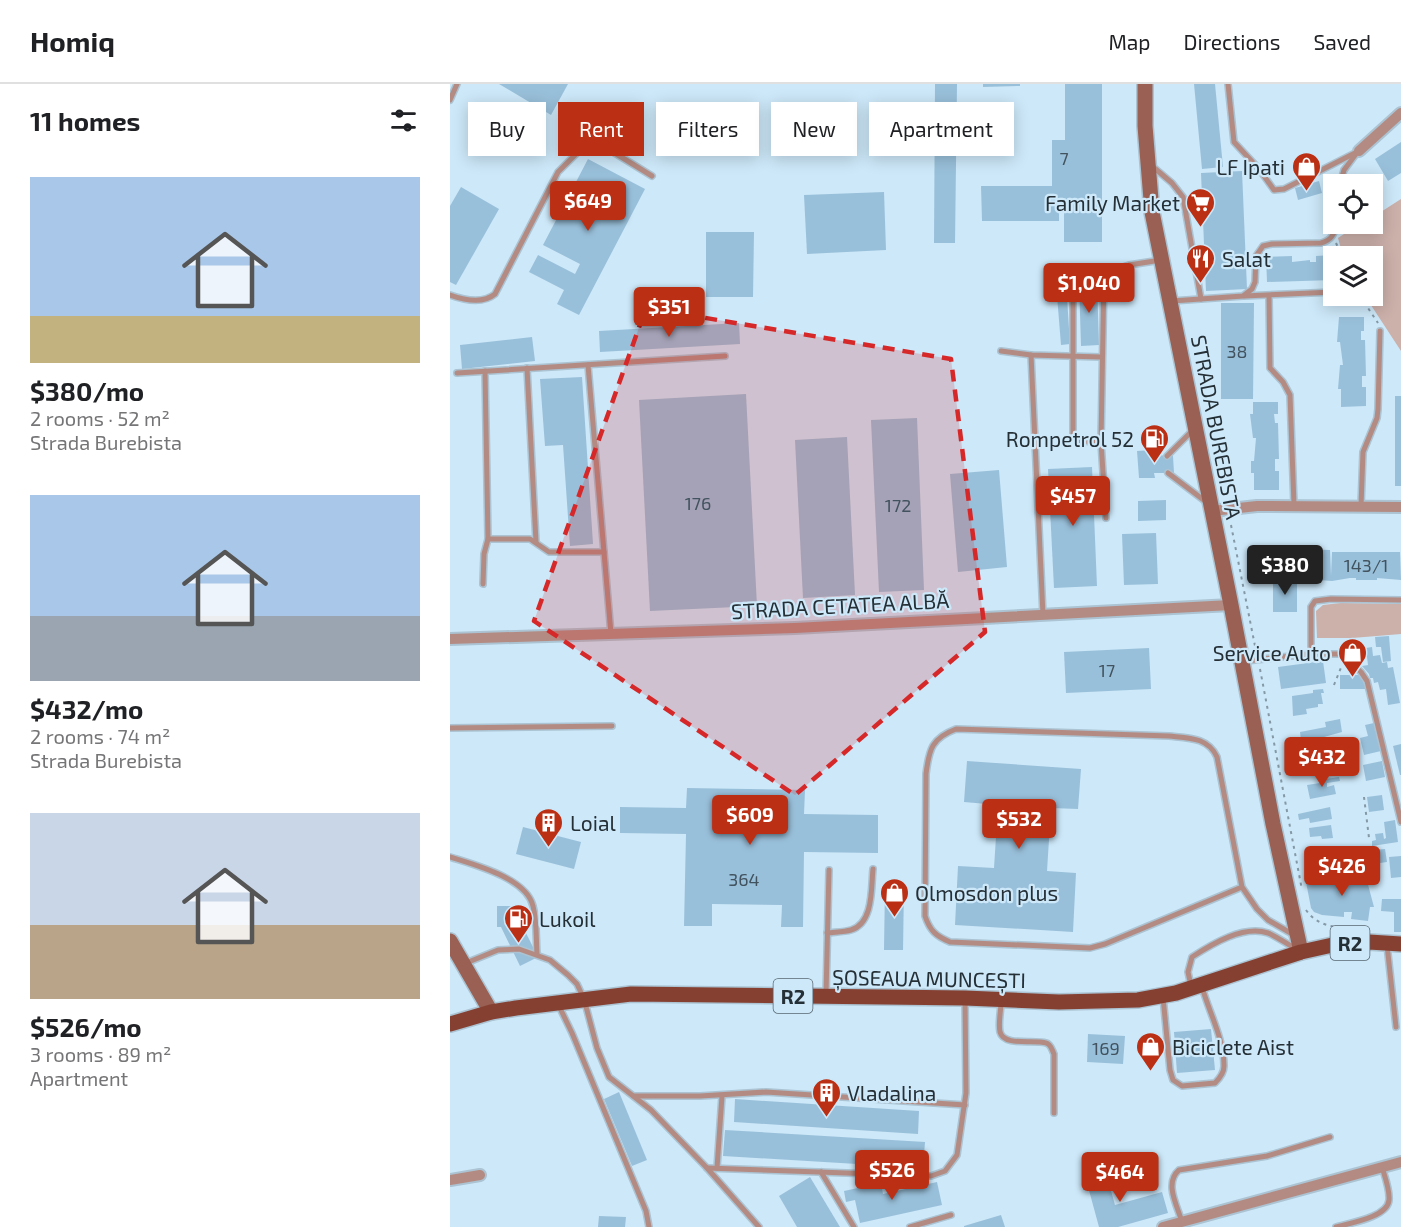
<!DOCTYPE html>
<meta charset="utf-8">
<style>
:root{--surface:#fff;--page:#f6f6f6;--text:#202124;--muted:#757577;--line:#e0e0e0;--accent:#bb3015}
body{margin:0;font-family:"Exo 2",sans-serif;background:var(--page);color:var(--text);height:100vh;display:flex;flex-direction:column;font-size:22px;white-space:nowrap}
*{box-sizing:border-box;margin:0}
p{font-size:20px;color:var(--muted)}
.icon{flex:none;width:33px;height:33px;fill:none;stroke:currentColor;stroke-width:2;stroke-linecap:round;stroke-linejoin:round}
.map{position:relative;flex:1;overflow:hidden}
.side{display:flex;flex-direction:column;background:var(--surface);width:450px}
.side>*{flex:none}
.banner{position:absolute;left:18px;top:18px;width:570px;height:54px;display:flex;gap:12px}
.controls{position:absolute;left:873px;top:90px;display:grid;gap:12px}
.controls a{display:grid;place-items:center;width:60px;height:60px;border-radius:0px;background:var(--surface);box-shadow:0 3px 15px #0003;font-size:30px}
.price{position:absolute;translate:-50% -51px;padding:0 14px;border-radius:6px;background:var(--accent);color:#fff;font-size:20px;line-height:39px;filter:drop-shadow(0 2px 3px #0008)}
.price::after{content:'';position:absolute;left:50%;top:36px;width:18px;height:14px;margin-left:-9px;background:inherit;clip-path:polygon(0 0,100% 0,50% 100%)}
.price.active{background:#222;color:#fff}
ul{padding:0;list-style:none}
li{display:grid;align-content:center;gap:12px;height:318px;padding:0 30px}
li span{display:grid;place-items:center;height:186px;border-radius:0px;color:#555}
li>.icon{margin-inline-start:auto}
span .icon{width:108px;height:108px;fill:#fffc;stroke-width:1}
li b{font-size:26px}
h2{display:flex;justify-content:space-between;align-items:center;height:72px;padding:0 30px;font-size:26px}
.pill{padding:0 21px;border-radius:0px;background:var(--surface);box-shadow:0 3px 15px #0003;font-size:21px;line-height:54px}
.pill.active{background:var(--accent);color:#fff}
header{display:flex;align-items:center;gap:36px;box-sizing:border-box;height:84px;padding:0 30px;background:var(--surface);border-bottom:2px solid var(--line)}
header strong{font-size:28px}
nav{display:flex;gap:33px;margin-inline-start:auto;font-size:21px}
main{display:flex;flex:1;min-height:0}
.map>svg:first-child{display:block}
.green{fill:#ccb0aa}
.building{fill:#99c0da}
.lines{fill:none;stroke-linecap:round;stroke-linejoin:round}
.service-casing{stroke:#abc3d2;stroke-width:8}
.minor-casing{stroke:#abc3d2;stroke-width:14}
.secondary-casing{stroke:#abc3d2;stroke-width:18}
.primary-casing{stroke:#abc3d2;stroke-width:18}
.path{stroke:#8498a5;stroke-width:2;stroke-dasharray:3 4.5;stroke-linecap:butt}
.service{stroke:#b48b82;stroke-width:5}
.minor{stroke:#b48b82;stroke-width:10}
.secondary{stroke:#996053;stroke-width:15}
.primary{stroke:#854032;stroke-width:15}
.marked{fill:#d62828;fill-opacity:0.2;stroke:#d62828;stroke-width:4.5;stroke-dasharray:12 8;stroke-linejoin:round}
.labels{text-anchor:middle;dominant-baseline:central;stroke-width:4.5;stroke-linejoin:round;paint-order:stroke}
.number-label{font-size:18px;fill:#42535f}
.shield{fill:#cde8f9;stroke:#576670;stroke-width:1.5}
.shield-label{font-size:20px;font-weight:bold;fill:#252f36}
.poi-label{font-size:21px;fill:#252f36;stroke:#cde8f9;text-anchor:start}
.street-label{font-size:21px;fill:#252f36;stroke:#cde8f9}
</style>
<header>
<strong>Homiq</strong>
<nav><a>Map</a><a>Directions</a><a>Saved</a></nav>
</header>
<main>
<section class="side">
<h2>11 homes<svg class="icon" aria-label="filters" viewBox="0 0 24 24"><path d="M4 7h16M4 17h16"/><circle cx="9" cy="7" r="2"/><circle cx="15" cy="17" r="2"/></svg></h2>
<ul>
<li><span style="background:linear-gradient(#a9c7e8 75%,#c2b280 0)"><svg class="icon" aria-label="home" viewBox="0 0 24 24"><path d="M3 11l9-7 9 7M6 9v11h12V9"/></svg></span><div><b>$380/mo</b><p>2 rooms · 52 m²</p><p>Strada Burebista</p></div></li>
<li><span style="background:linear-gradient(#a9c7e8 65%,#9aa5b1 0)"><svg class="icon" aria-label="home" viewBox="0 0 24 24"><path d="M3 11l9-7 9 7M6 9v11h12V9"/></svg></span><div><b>$432/mo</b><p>2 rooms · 74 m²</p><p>Strada Burebista</p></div></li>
<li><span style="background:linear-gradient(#c9d6e8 60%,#b9a48a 0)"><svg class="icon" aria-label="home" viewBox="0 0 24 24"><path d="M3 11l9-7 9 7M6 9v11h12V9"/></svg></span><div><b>$526/mo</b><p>3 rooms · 89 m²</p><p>Apartment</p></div></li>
</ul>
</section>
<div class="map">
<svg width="951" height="1143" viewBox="0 0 951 1143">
<rect width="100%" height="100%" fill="#cde8f9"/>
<!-- green -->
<g class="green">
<polygon points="951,115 951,267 915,212 922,212 922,172 893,172 888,154 909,140 922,140 923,133"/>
<polygon points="891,519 951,520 951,550 902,554 867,554 866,527 873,521"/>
</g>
<!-- building -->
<g class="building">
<polygon points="49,0 118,0 101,31"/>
<polygon points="485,0 507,0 505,159 484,159"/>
<polygon points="533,0 570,0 570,2 533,3"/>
<polygon points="615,0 652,0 652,158 614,158 614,122 609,122 609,137 532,137 531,102 602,102 602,56 615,56"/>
<polygon points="744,0 765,0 773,83 752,85"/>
<polygon points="951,58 951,89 938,97 925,75"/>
<polygon points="138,75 195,105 129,231 107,220 114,206 79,188 88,171 125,190 130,180 93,161"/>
<polygon points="792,87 797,205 756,207 751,89"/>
<polygon points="869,97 872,109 848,116 845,104"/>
<polygon points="11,103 49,125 6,201 0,198 0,122"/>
<polygon points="434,108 436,166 357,170 354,111"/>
<polygon points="256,148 304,148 303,213 256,213"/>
<polygon points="884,171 884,196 817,198 816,173 842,172 842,178 860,176 860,178 866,178 866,172"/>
<polygon points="616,198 620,260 611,261 606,199"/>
<polygon points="629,198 647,198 649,261 631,262"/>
<polygon points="771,219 804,219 803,315 771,315"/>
<polygon points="889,233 914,233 914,247 911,247 911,256 915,256 916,292 912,292 912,303 916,303 916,322 891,323 891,305 888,305 890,281 893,281 890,258 887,258"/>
<polygon points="289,239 290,260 150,268 149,247"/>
<polygon points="82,253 85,277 12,285 10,261"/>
<polygon points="132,293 143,460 120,462 113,361 95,362 90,295"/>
<polygon points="296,310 307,522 200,527 189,316"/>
<rect x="945" y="312" width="6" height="90"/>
<polygon points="803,318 828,318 828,330 824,330 825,339 828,339 829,375 825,375 825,387 829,387 829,406 804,406 804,389 801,389 801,377 804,377 806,354 803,354 800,330 803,330"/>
<polygon points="467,334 474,506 429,508 421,336"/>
<polygon points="397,353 405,511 353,514 345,356"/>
<polygon points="702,366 704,371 723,372 724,389 704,389 705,394 689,394 687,367"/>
<polygon points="642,383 647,502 604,504 598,385"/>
<polygon points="549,386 557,483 508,488 500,390"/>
<polygon points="716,416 716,436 688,437 688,417"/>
<polygon points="706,449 708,500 674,501 672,450"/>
<polygon points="852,465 880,466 881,492 882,468 950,468 951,496 927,494 927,496 906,496 906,494 900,494 882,497 869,496 868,492 857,493 857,496 850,496 850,493 841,493 841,480 844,479 844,467"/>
<rect x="823" y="495" width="24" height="33"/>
<polygon points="939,552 941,577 933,578 931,563 926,563 925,553"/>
<polygon points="922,563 923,572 930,571 932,579 937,578 938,584 943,583 950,619 938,621 936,605 930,606 928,598 924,599 923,594 920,594 919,590 912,582 918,581 917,573 905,575 904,566"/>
<polygon points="699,564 701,605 616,609 614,568"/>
<polygon points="873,577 876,599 831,605 828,583"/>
<polygon points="890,591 911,591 916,605 890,605"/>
<polygon points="873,605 874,609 871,609 873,620 868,620 868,623 856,625 857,630 843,632 842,612 863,609 863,606"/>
<polygon points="890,635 892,648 867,655 870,670 853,673 850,648 876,643 875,638"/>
<polygon points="924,639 931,667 914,671 910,654 918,652 915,641"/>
<polygon points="951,660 951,691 950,691 943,662"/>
<polygon points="879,676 882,688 857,692 855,680"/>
<polygon points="517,677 631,685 628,725 601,724 597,787 626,789 623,848 505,841 508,782 544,784 548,721 514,718"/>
<polygon points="932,677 935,693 916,697 913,681"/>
<polygon points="889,693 890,697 877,699 877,703 884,701 886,710 860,715 857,701 870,699 869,696"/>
<polygon points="237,704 355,706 354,730 428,731 428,769 354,768 353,843 331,843 332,821 262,820 262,842 234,842 236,750 170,749 170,723 236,724"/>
<polygon points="932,711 934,726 919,728 917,713"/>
<polygon points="880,723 882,735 860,739 859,734 849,736 848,730"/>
<polygon points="945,736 948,758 922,762 922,757 926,756 925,750 933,749 934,755 936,754 934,738"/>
<polygon points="881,741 883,754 872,755 871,752 860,753 859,744"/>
<polygon points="73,743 131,758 124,785 66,770"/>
<polygon points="916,762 918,774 894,777 892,765"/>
<polygon points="865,765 868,780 857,782 855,767"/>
<polygon points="935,765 937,778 923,780 922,770 924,770 924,766"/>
<polygon points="951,772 951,793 941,794 939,773"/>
<polygon points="922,790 923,797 917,797 924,823 920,823 918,837 901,835 902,828 894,828 894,833 872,831 864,828 861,824 856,798 899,791 898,794"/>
<polygon points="435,801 454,802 453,866 434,866"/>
<polygon points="932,815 951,815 951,848 944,848 944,828 931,827"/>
<polygon points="47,822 75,822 75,843 73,843 88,873 70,882 51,843 47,843"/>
<polygon points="761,945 765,986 727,989 724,948"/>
<polygon points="638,950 675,952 673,980 637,978"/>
<polygon points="169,1008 197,1076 182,1082 154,1015"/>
<polygon points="285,1015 469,1027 468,1050 284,1038"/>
<polygon points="275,1046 475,1058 473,1084 273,1072"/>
<polygon points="654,1082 665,1121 712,1108 718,1129 668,1143 649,1143 634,1088"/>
<polygon points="360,1093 390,1143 347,1143 329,1112"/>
<polygon points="487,1098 492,1121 410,1139 405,1116 396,1118 394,1107 431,1099 433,1110"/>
<polygon points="551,1131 555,1143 514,1143 514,1142"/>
<polygon points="149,1132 176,1133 175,1143 148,1143"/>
</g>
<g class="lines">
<defs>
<g id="service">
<polyline points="778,0 784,58 809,85 824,106 834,105 909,67"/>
<polyline points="0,16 7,0"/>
<polyline points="702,82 722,99 733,113 751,215"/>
<polyline points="890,100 894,86 906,70"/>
<polyline points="654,190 651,358 656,434"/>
<path d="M 0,211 C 14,216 33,220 45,210 L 108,88 L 128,68 L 140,64 L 155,63 L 202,92"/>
<polyline points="794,212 884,208"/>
<polyline points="819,212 820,284 833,298 840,311 844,421"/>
<path d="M 722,217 L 793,212 L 802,205 L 805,198 L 806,172 L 813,162 L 822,160 L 871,159 C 882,156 884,150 887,140"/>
<polyline points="551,267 581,271 651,273"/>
<polyline points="581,271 593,531"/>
<polyline points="138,281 161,550"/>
<polyline points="77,284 86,458"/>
<polyline points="7,289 275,272"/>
<polyline points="651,358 630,357 624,354 623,351 623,195 627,192 649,191 679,181 711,176"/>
<polyline points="717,372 743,346"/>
<polyline points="718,389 755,417"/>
<polyline points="911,422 913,368 927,334 928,325 930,247"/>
<polyline points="38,455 80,455 99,468 154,468"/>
<polyline points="33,500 34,470 38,455 35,287"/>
<polyline points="861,570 861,523 865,517 881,515 951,516"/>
<polyline points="795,577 861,570 891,570 911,588 917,597 951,738"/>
<polyline points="0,644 162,642"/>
<path d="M 0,773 C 25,781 76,794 83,822 C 87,837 86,855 87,870"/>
<path d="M 792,803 L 655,860 L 640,864 L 500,858 C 486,852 480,847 475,832 L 476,690 C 479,665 482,654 506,645 L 719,652 C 738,654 758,653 767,673 L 792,803 L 807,825 L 818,836 L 844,851"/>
<path d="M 377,849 C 385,848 394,848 401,846 C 424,839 421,803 423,785"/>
<polyline points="937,861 946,943"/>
<polyline points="16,879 48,866 69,865 100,876 118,891 127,900 134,915 147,964 159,993 201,1026 257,1084 309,1143"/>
<path d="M 741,902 L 738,888 L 742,873 C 762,860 793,841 818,849 C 828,853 838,861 848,866"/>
<polyline points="376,911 379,786"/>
<path d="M 713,913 L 720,986 L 723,996 L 732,1002 L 765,999 C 770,994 774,989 774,982 C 774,955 759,928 752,903"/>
<path d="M 551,918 C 551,927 548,939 550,948 C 554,963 585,955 596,959 C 601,960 602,966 604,970 L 604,1029"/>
<polyline points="108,920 122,949 196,1127 199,1143"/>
<polyline points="184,1012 250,1012 316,1008 515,1021"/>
<polyline points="257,1084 481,1092 495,1087 507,1071 516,1009 515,915"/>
<polyline points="267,1084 272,1012"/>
<polyline points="371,1088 404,1143"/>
<path d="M 732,1138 C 727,1121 714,1099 729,1086 L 817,1072 L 880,1053"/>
<polyline points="460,1143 501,1131"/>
<path d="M 886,1143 C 900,1139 938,1133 939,1116 C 940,1106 935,1093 932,1083"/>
</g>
<g id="minor">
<polyline points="909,67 951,29"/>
<polyline points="762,427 807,422 951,423"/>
<polyline points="0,555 345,544 781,521"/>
<polyline points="0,1096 30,1091"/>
<polyline points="713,1143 951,1078"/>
</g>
<g id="secondary">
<polyline points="695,0 695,42 702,128 781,521 823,740 851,868"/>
<polyline points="0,857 41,928"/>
</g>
<polyline id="primary" points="0,940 41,928 66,924 181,910 515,914 609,918 688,916 726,909 851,868 887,860 919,858 951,860"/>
</defs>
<!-- service casing -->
<use href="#service" class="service-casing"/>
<!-- minor casing -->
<use href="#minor" class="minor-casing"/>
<!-- secondary casing -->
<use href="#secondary" class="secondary-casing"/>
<!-- primary casing -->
<use href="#primary" class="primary-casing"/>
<!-- path -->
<g class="path">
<polyline points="886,159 892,172"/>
<polyline points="910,212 928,239"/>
<polyline points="781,441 806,567"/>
<polyline points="810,585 852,806"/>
<polyline points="884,601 892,581"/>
<polyline points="914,713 919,754"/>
<path d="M 856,826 C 867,842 884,843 902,845"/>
</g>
<!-- service -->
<use href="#service" class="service"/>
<!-- minor -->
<use href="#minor" class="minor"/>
<!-- secondary -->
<use href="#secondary" class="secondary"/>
<!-- primary -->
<use href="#primary" class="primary"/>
</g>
<!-- marked area -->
<path class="marked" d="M 196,224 L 501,275 L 535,548 L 345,711 L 84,537 Z"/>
<!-- icons -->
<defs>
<symbol id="shop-pin" viewBox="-11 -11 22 30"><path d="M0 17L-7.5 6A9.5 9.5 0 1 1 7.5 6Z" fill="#bb3015" stroke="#cde8f9"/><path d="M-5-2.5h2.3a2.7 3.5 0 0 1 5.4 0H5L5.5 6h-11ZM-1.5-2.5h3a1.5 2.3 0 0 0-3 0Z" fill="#fff"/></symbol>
<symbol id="supermarket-pin" viewBox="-11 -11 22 30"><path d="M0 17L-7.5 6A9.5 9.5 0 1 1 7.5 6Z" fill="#bb3015" stroke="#cde8f9"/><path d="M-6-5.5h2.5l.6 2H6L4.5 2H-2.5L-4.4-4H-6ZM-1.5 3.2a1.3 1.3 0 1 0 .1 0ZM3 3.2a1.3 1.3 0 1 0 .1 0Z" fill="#fff"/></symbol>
<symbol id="restaurant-pin" viewBox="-11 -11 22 30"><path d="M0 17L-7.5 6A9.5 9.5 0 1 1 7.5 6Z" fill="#bb3015" stroke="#cde8f9"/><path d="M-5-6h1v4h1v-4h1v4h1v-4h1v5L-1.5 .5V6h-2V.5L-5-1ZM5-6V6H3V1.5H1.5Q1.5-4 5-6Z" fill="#fff"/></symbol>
<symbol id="fuel-pin" viewBox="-11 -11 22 30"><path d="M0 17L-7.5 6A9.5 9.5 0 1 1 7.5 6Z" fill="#bb3015" stroke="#cde8f9"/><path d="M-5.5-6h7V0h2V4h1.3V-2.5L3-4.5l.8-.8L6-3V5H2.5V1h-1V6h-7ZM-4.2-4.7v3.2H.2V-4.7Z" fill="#fff"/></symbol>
<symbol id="building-pin" viewBox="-11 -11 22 30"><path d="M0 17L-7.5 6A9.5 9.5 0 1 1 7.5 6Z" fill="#bb3015" stroke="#cde8f9"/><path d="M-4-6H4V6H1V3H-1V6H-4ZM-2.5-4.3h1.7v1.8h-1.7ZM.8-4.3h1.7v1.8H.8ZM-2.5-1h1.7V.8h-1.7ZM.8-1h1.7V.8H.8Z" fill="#fff"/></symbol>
</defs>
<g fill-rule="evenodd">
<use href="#shop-pin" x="840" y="66" width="33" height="45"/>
<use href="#supermarket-pin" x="734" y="102" width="33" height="45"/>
<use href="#restaurant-pin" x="734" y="158" width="33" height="45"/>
<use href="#fuel-pin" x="688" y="338" width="33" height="45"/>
<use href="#shop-pin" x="886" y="552" width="33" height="45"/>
<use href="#building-pin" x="82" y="722" width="33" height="45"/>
<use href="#shop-pin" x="428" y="792" width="33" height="45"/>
<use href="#fuel-pin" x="52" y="818" width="33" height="45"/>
<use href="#shop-pin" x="684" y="946" width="33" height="45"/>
<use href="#building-pin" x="360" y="992" width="33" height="45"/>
</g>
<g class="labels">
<!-- number labels -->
<g class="number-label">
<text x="614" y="74">7</text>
<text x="787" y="267">38</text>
<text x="248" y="419">176</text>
<text x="448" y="421">172</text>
<text x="916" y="481">143/1</text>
<text x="657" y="586">17</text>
<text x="294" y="795">364</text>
<text x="656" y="964">169</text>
</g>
<!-- shield labels -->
<g class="shield">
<rect x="880.5" y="842" width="39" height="34" rx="4.5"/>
<rect x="323.5" y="895" width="39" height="34" rx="4.5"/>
</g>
<g class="shield-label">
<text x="900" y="859">R2</text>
<text x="343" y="912">R2</text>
</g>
<!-- poi labels -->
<g class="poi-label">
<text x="835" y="82" text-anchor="end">LF Ipati</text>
<text x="730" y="118" text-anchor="end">Family Market</text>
<text x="772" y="174">Salat</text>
<text x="684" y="354" text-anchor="end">Rompetrol 52</text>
<text x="881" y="568" text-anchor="end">Service Auto</text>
<text x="120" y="738">Loial</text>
<text x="465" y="808">Olmosdon plus</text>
<text x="89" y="834">Lukoil</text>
<text x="722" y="962">Biciclete Aist</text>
<text x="397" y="1008">Vladalina</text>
</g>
<!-- street labels -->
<g class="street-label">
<text transform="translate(767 343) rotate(79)">STRADA BUREBISTA</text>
<text transform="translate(390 521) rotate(-3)">STRADA CETATEA ALBĂ</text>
<text transform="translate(479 894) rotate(1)">ȘOSEAUA MUNCEȘTI</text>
</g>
</g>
</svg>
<div class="controls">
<a><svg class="icon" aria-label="locate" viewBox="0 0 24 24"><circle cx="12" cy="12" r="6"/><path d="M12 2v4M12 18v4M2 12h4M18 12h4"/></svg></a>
<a><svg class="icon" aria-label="layers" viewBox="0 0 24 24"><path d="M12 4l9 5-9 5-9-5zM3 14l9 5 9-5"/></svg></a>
</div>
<b class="price" style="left:138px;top:148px">$649</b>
<b class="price" style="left:639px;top:230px">$1,040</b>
<b class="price" style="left:219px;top:254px">$351</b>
<b class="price" style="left:623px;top:443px">$457</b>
<b class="price active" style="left:835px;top:512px">$380</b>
<b class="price" style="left:872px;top:704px">$432</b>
<b class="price" style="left:300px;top:762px">$609</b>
<b class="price" style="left:569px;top:766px">$532</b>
<b class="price" style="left:892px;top:813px">$426</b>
<b class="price" style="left:442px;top:1117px">$526</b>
<b class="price" style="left:670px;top:1119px">$464</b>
<div class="banner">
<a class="pill">Buy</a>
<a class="pill active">Rent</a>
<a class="pill">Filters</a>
<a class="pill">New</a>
<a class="pill">Apartment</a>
</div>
</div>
</main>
